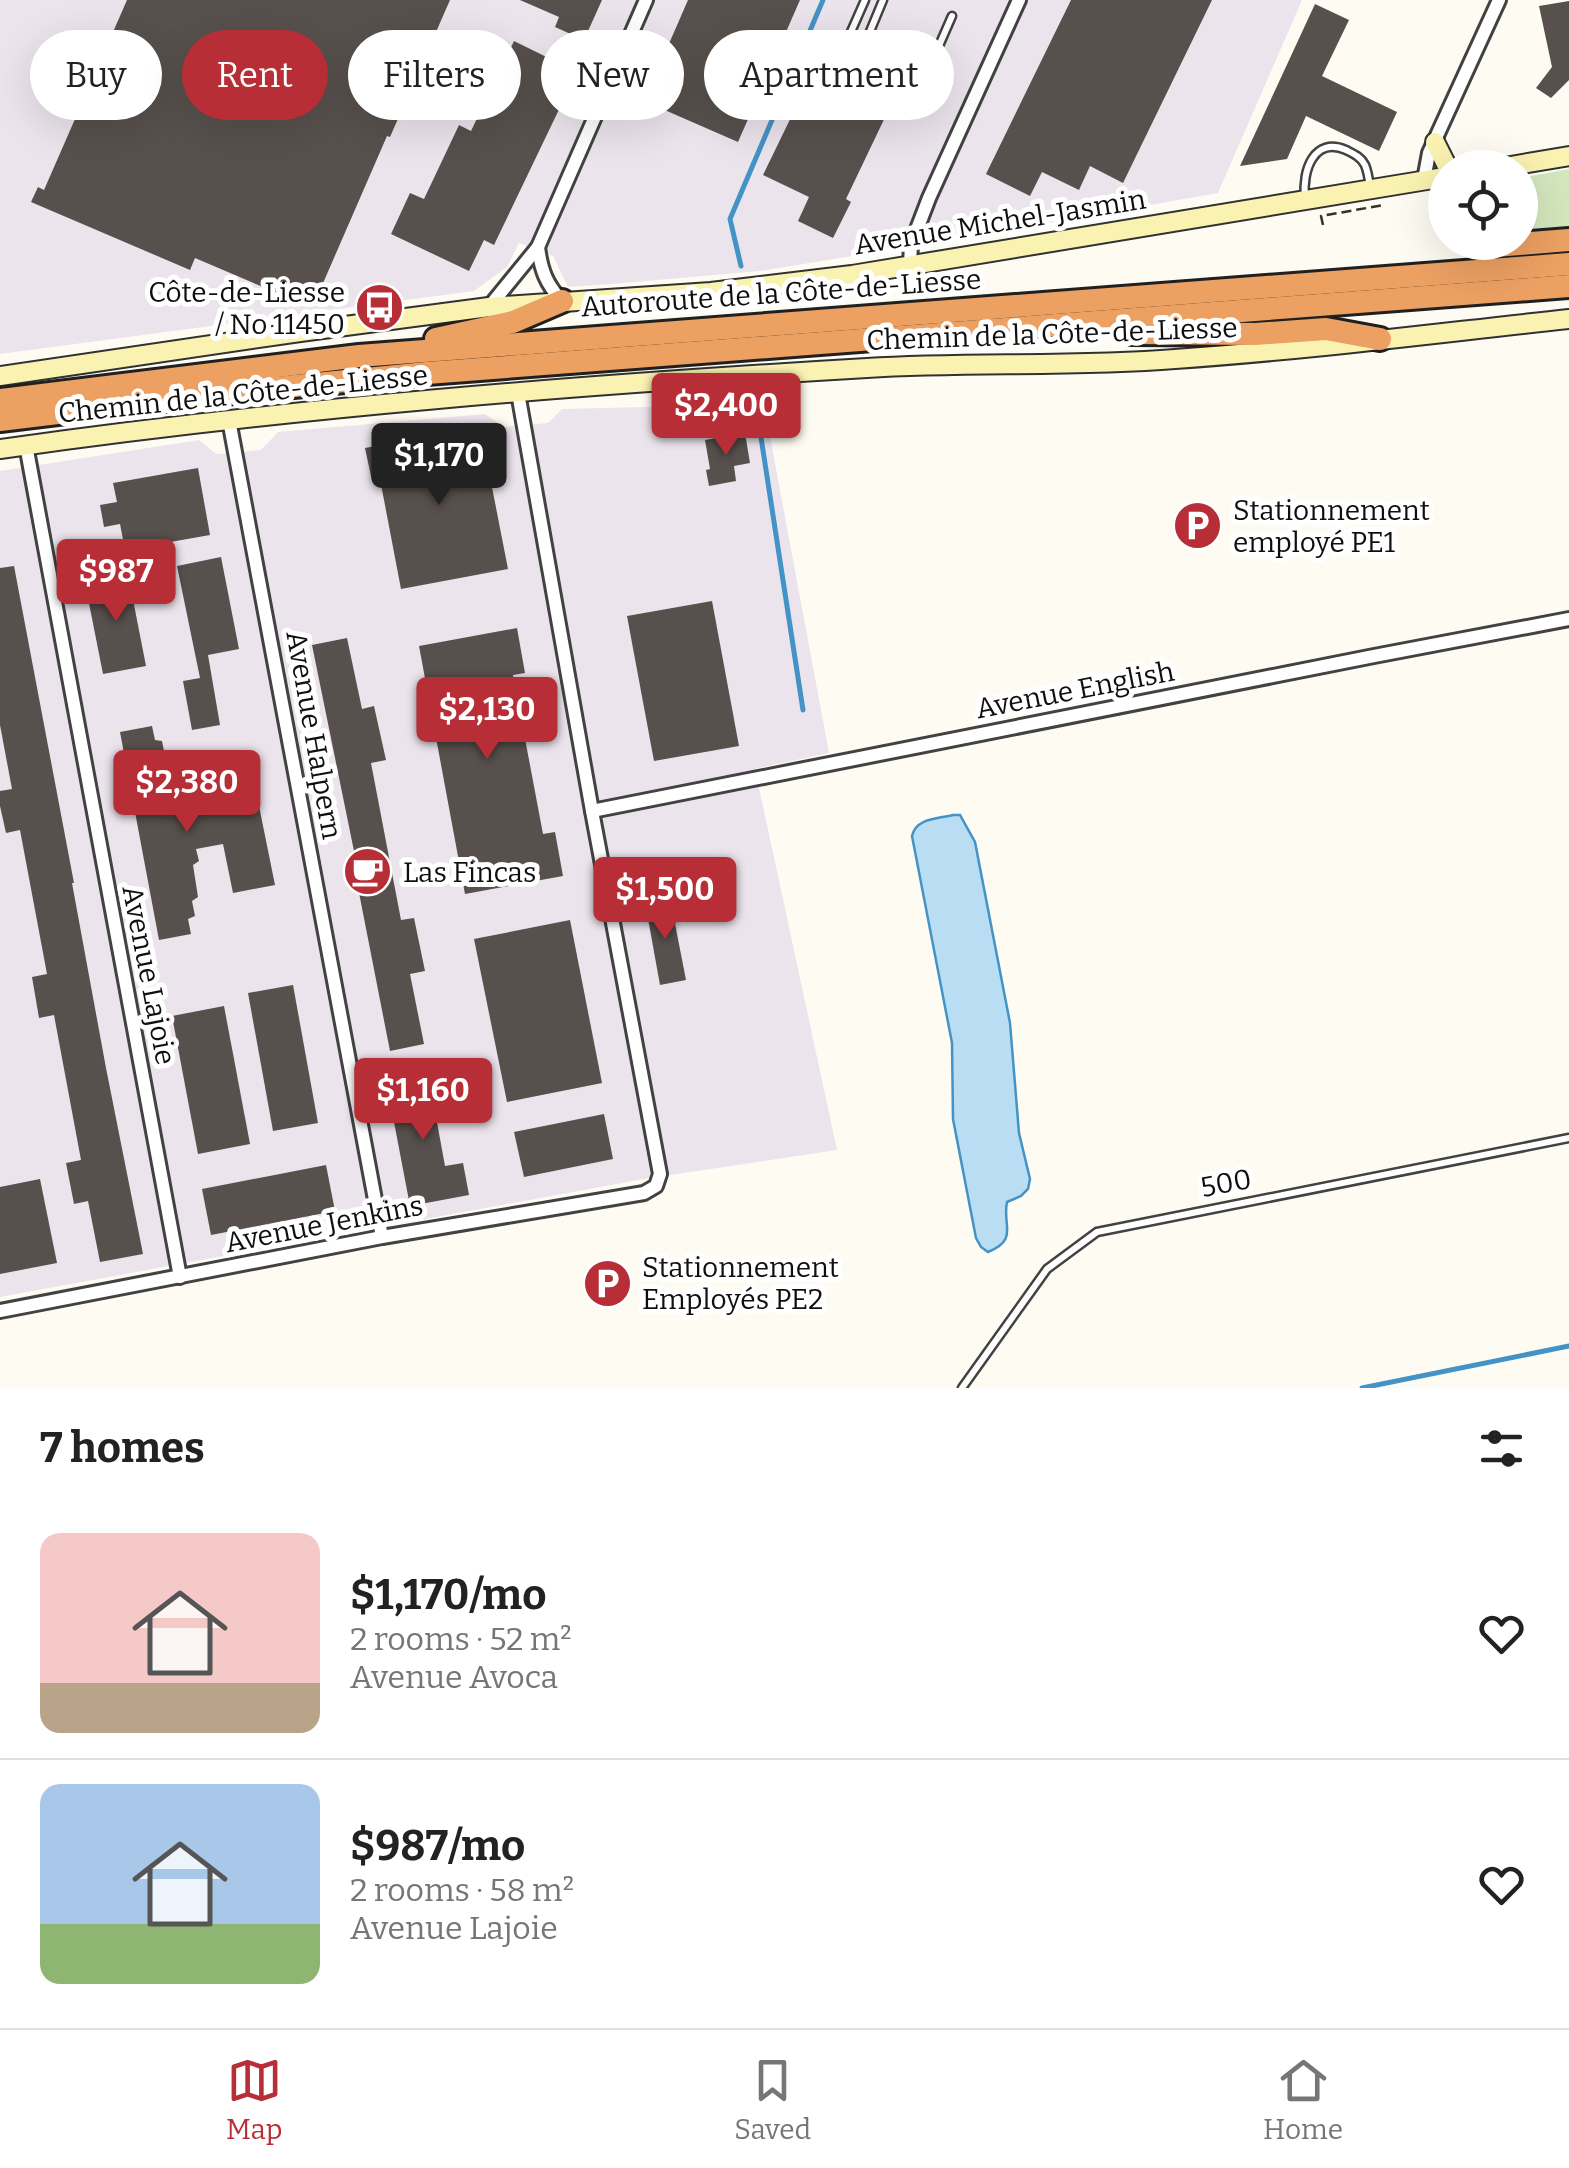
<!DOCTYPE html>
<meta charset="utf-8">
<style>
:root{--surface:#fff;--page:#f6f6f6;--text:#222;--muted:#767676;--line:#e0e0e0;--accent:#b82e36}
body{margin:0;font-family:Bitter,serif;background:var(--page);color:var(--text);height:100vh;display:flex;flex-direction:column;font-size:38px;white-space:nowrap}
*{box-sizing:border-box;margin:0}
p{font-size:32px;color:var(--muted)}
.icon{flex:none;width:55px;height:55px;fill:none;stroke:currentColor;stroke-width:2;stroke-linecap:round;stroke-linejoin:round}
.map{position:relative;height:1388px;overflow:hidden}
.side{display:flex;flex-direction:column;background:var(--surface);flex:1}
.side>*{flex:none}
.top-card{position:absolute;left:30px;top:30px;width:1000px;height:90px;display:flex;gap:20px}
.controls{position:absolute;left:1428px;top:150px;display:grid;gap:20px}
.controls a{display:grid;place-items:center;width:110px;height:110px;border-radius:50%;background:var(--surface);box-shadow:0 10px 40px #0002;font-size:50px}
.price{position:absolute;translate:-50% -85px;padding:0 22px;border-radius:10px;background:var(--accent);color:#fff;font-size:32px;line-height:65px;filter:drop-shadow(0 2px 5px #0008)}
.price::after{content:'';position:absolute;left:50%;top:60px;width:30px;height:22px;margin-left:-15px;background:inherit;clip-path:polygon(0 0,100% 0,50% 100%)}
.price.active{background:#222;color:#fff}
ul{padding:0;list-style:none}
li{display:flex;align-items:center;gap:30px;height:250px;padding:0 40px}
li+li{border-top:2px solid var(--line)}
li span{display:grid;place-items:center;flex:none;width:280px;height:200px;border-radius:20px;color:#555}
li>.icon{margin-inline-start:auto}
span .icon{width:120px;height:120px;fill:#fffc;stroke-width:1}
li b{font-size:42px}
h2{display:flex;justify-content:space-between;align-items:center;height:120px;padding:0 40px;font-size:42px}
.tag{padding:0 35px;border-radius:45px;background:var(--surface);box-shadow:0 10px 40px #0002;font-size:35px;line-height:90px}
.tag.active{background:var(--accent);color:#fff}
.tab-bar{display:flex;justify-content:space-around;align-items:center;height:140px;border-top:2px solid var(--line);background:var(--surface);font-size:28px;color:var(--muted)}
.tab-bar a{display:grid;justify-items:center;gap:5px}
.tab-bar .active{color:var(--accent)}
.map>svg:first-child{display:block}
.industrial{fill:#ece4ed}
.green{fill:#d3e7bd}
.water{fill:#b9def3;stroke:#4493c6;stroke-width:2.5}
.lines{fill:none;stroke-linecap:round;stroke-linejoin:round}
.stream{stroke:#4493c6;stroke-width:5}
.building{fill:#57504c}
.service-casing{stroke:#424242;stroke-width:11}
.minor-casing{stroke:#424242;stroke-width:18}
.secondary-casing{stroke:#313131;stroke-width:22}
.motorway-casing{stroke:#202020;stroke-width:28}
.path{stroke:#313131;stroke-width:2.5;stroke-dasharray:10 5;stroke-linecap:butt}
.service{stroke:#fff;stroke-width:6}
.minor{stroke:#fff;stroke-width:12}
.secondary{stroke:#faf2b1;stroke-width:18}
.motorway{stroke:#eca062;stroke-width:22}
.labels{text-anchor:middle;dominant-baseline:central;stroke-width:10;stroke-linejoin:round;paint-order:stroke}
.street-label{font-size:28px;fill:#0f0f0f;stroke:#fff}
.poi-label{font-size:28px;fill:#0f0f0f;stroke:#fff;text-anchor:start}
</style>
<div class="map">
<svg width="1569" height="1388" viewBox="0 0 1569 1388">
<rect width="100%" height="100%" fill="#fefcf2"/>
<!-- industrial -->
<g class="industrial">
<polygon points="0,0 1302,0 1218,193 963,238 952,234 893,239 883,251 760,271 612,284 568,287 553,256 519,243 507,267 474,291 0,354"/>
<polygon points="764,404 829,753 755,769 837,1150 644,1179 0,1297 0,471 199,440 216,454 261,450 278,432 485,414 503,427 548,423 562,409"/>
</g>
<!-- green -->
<polygon class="green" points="1569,169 1569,231 1520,234 1520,178"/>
<!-- water -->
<path class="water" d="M 953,815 L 960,815 L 975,842 L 1010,1023 L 1019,1133 L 1030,1179 L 1028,1189 L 1021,1196 L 1007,1202 C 1002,1226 1019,1239 988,1252 L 981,1247 L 976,1238 L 953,1119 L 952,1043 L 912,836 C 916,818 937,819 953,815 Z"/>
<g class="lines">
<!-- stream -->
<g class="stream">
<polyline points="741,266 730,219 823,0"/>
<polyline points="754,392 803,710"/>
<polyline points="1362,1388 1569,1346"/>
</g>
</g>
<!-- building -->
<g class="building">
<polygon points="127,0 450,0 390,137 387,136 317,297 282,281 277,293 195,258 190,270 31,202 38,187 44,190"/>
<polygon points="520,0 602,0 584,40 555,27 559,17"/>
<polygon points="688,0 800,0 738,142 644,101"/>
<polygon points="1071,0 1212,0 1123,183 1090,166 1079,190 1042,172 1030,196 986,174"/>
<polygon points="1569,1 1569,80 1551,98 1536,88 1552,67 1539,6"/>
<polygon points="1315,4 1349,20 1322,76 1397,112 1379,151 1306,116 1287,159 1240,166"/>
<polygon points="514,41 577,72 494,245 484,240 469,271 391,234 410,193 424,199 459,125 471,131"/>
<polygon points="828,41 859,56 856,62 864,65 867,71 900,86 846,199 851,202 833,238 798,221 809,197 763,175"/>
<polygon points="481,431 508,569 401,589 380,479 372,481 365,448 430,436 431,440"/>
<polygon points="745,433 750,463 734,466 736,481 709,486 706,470 710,469 705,440"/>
<polygon points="198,468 210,535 125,550 120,524 104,527 100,505 117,502 113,483"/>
<polygon points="221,557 239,649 208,655 220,725 192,730 183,681 200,678 177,566"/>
<polygon points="14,566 74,883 72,883 106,1068 143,1254 100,1262 88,1201 74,1204 66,1163 81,1160 54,1015 39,1018 32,977 47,974 20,830 6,833 0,806 0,791 12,789 0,725 0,568"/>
<polygon points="128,574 146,666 103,674 85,583"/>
<polygon points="712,601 739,746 654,761 627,616"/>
<polygon points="517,628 525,673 513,675 543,834 555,832 563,876 465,894 419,646"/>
<polygon points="347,638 362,709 374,706 386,760 371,763 401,920 414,918 425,971 410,974 424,1044 390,1051 352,857 355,856 312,645"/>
<polygon points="152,726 155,740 162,741 165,756 172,757 178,789 185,791 190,814 258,801 275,885 233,893 223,844 196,849 199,861 193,865 198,897 192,901 195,916 188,919 191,934 159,940 120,732"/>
<polygon points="670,898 686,980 660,985 645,902"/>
<polygon points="570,920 602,1083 507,1102 474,939"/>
<polygon points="293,985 318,1123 273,1131 248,993"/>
<polygon points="224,1006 250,1144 198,1154 172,1016"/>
<polygon points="428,1073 445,1166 463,1163 469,1195 410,1206 386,1080"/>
<polygon points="604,1114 613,1159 524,1177 514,1132"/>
<polygon points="326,1165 335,1211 211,1235 202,1189"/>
<polygon points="40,1179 57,1263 0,1274 0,1187"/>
</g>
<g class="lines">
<defs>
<g id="service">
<polyline points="865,0 850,34 866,41"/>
<polyline points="883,0 866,41 871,65 914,84 909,101"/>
<polyline points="914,84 921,87 952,16"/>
<path d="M 1305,197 C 1302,171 1314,136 1346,150 C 1354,154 1361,157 1365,165 C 1368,172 1369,180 1370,188"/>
<polyline points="962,1388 1047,1269 1097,1232 1569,1138"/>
</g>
<g id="minor">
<polyline points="1424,180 1429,153 1499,0"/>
<path d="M 538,247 C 541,270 546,284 562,301"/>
<polyline points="910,264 911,245 929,198 1019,0"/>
<polyline points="489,307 538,247 646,0"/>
<polyline points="229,420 382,1237"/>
<polyline points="26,445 180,1277"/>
<polyline points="592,811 1374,656 1569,619"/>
<polyline points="0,1311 382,1237 644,1193 656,1186 660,1174 592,811 518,393"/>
</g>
<g id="secondary">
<polyline points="1435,142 1448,168"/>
<polyline points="1499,168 1569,156"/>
<polyline points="0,376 300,332 489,307 711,292 852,275 1445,177"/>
<path d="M 0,449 C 287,408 577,385 867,368 C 970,362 1073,367 1175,359 C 1307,350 1438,333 1569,319"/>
</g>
<g id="motorway">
<polyline points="1480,242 1495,246 1569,240"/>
<polyline points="1132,333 1255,334 1326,329 1380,339"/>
<polyline points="436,339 513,322 562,301"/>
<polyline points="0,400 359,356 1569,264"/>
<polyline points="0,420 214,394 427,373 1569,286"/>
</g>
</defs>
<!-- service casing -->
<use href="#service" class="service-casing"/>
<!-- minor casing -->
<use href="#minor" class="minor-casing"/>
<!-- secondary casing -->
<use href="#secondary" class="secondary-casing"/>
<!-- motorway casing -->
<use href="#motorway" class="motorway-casing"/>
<!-- path -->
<polyline class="path" points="1323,225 1321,216 1384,205"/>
<!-- service -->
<use href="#service" class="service"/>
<!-- minor -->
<use href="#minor" class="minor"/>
<!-- secondary -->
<use href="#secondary" class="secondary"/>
<!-- motorway -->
<use href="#motorway" class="motorway"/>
</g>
<!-- icons -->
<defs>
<symbol id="bus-disc" viewBox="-11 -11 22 22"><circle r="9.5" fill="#b82e36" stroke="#fff"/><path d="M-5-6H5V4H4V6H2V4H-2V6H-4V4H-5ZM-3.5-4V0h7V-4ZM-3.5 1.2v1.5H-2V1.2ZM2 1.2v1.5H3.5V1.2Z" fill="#fff"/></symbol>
<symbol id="parking-disc" viewBox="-11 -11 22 22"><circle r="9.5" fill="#b82e36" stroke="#fff"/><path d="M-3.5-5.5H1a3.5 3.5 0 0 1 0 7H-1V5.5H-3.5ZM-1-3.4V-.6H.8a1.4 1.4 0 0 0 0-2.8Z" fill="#fff"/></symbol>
<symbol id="cafe-disc" viewBox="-11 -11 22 22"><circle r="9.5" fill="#b82e36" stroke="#fff"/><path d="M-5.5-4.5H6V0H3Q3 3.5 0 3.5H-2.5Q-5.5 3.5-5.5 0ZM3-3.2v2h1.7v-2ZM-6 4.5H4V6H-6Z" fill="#fff"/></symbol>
</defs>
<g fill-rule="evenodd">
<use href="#bus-disc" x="352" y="280" width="55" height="55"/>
<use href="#parking-disc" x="1170" y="498" width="55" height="55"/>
<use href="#cafe-disc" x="340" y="844" width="55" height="55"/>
<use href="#parking-disc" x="580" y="1256" width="55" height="55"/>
</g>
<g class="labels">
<!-- street labels -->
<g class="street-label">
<text transform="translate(1000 222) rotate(-9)">Avenue Michel-Jasmin</text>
<text transform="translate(781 293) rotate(-4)">Autoroute de la Côte-de-Liesse</text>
<text transform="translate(1052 334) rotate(-2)">Chemin de la Côte-de-Liesse</text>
<text transform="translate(243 394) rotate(-6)">Chemin de la Côte-de-Liesse</text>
<text transform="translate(1075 690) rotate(-11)">Avenue English</text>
<text transform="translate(314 735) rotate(80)">Avenue Halpern</text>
<text transform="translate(149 975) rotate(79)">Avenue Lajoie</text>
<text transform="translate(1226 1183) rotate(-11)">500</text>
<text transform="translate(324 1224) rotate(-11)">Avenue Jenkins</text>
</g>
<!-- poi labels -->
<g class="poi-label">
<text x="345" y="292" text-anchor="end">Côte-de-Liesse<tspan x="345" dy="32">/ No 11450</tspan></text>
<text x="1233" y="510">Stationnement<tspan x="1233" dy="32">employé PE1</tspan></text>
<text x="403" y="872">Las Fincas</text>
<text x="642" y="1267">Stationnement<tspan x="642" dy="32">Employés PE2</tspan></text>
</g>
</g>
</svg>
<div class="controls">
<a><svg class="icon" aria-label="locate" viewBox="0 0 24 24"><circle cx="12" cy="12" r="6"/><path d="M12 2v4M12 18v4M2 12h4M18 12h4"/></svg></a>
</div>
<b class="price" style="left:726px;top:458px">$2,400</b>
<b class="price active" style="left:439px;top:508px">$1,170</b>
<b class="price" style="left:116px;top:624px">$987</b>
<b class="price" style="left:487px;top:762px">$2,130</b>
<b class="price" style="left:187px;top:835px">$2,380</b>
<b class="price" style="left:665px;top:942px">$1,500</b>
<b class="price" style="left:423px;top:1143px">$1,160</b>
<div class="top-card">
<a class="tag">Buy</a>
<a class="tag active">Rent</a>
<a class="tag">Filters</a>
<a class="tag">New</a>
<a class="tag">Apartment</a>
</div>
</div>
<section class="side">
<h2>7 homes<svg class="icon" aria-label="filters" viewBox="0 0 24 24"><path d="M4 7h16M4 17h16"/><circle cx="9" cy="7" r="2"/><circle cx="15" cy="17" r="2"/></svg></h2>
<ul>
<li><span style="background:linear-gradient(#f6c9c9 75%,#b9a48a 0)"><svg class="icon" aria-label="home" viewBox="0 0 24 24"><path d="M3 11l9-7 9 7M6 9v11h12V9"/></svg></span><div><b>$1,170/mo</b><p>2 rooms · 52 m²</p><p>Avenue Avoca</p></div><svg class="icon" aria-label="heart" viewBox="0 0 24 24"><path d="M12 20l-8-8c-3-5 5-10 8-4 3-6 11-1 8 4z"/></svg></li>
<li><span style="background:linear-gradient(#a9c7e8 70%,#8fb573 0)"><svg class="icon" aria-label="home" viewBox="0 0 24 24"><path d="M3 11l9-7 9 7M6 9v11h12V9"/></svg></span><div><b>$987/mo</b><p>2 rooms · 58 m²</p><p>Avenue Lajoie</p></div><svg class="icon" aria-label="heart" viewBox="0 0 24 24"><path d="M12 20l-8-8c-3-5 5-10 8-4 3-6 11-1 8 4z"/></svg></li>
</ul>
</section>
<nav class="tab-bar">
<a class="active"><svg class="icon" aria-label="map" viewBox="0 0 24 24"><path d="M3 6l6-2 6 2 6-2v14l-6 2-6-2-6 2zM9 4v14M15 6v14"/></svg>Map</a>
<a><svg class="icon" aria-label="saved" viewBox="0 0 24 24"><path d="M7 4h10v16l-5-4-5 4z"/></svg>Saved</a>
<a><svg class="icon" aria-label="home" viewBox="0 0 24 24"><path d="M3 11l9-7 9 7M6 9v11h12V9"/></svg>Home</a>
</nav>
